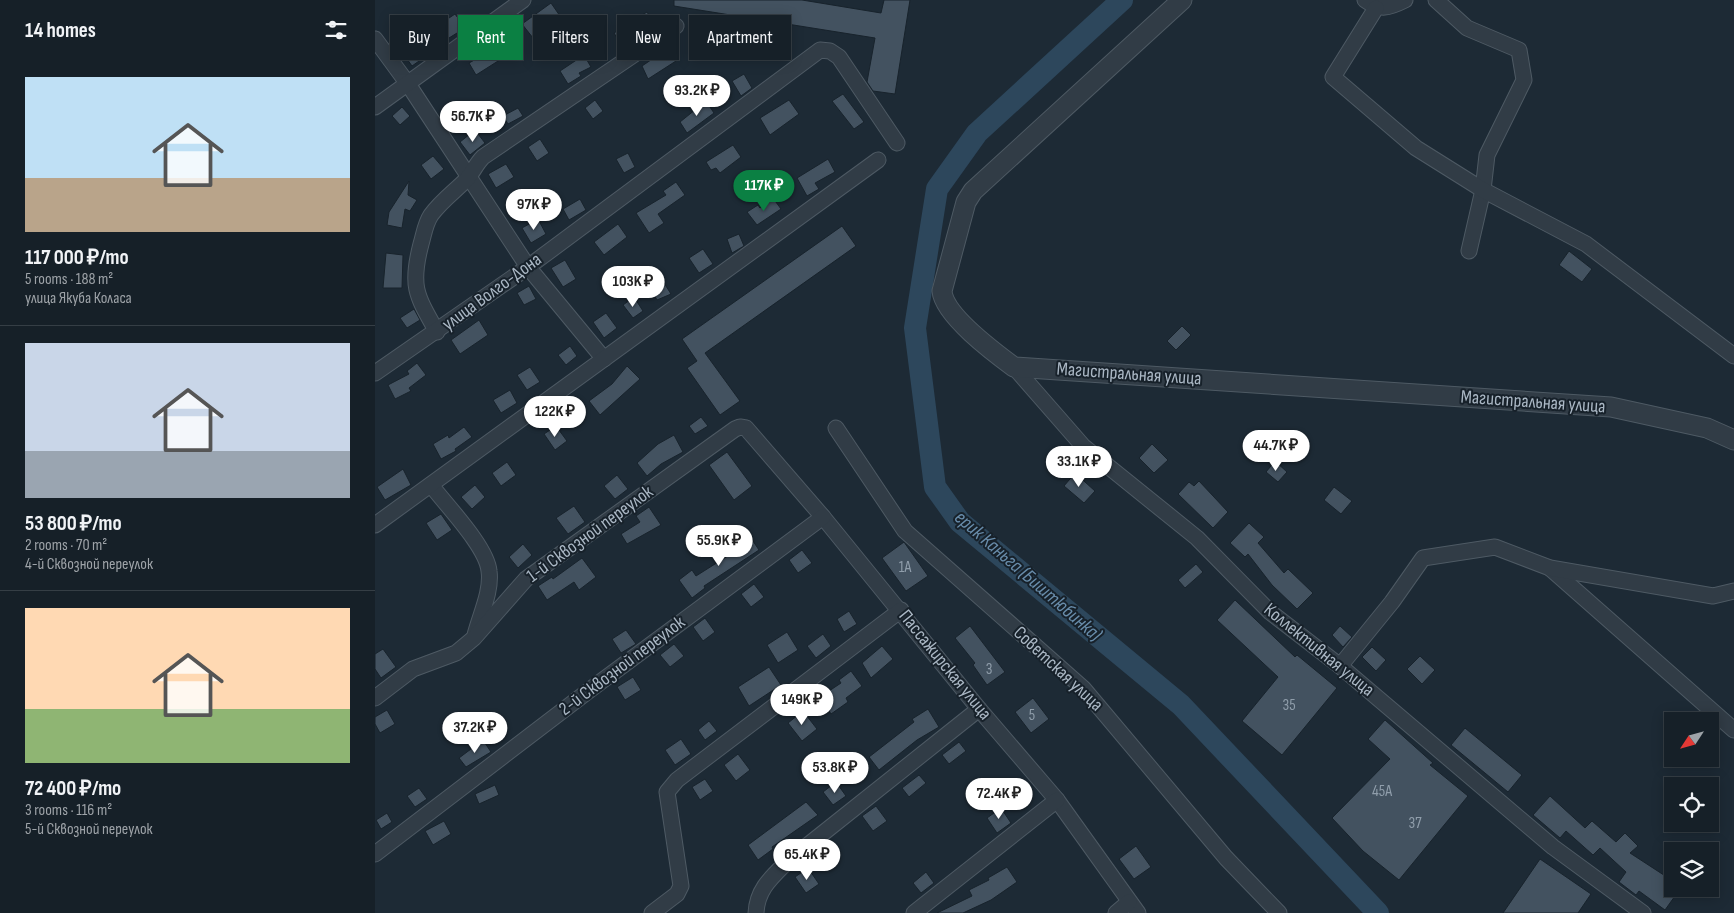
<!DOCTYPE html>
<meta charset="utf-8">
<style>
:root{--surface:#162028;--page:#232d34;--text:#f1f3f6;--muted:#9ea3a8;--line:#353e45;--accent:#0b8043}
body{margin:0;font-family:"Sofia Sans Condensed",sans-serif;background:var(--page);color:var(--text);height:100vh;display:flex;flex-direction:column;font-size:19px;white-space:nowrap}
*{box-sizing:border-box;margin:0}
p{font-size:16px;color:var(--muted)}
.icon{flex:none;width:28px;height:28px;fill:none;stroke:currentColor;stroke-width:2;stroke-linecap:round;stroke-linejoin:round}
.map{position:relative;flex:1;overflow:hidden}
.side{display:flex;flex-direction:column;background:var(--surface);width:375px}
.side>*{flex:none}
.banner{position:absolute;left:15px;top:15px;width:475px;height:45px;display:flex;gap:10px}
.needle{width:32px;rotate:234deg}
.buttons{position:absolute;left:1289px;top:712px;display:grid;gap:10px}
.buttons a{display:grid;place-items:center;width:55px;height:55px;border-radius:0px;background:var(--surface);box-shadow:0 2px 12px #0003,0 0 0 1px var(--line);font-size:25px}
.price{position:absolute;translate:-50% -42px;padding:0 11px;border-radius:18px;background:#fff;color:#222;font-size:16px;line-height:32px;filter:drop-shadow(0 1px 2px #0008)}
.price::after{content:'';position:absolute;left:50%;top:30px;width:15px;height:11px;margin-left:-8px;background:inherit;clip-path:polygon(0 0,100% 0,50% 100%)}
.price.active{background:var(--accent);color:#fff}
ul{padding:0;list-style:none}
li{display:grid;align-content:center;gap:10px;height:265px;padding:0 25px}
li+li{border-top:1px solid var(--line)}
li span{display:grid;place-items:center;height:155px;border-radius:0px;color:#555}
li>.icon{margin-inline-start:auto}
span .icon{width:90px;height:90px;fill:#fffc;stroke-width:1}
li b{font-size:21px}
h2{display:flex;justify-content:space-between;align-items:center;height:60px;padding:0 25px;font-size:21px}
.chip{padding:0 18px;border-radius:0px;background:var(--surface);box-shadow:0 2px 12px #0003,0 0 0 1px var(--line);font-size:18px;line-height:45px}
.chip.active{background:var(--accent);color:#fff}
main{display:flex;flex:1;min-height:0}
.map>svg:first-child{display:block}
.lines{fill:none;stroke-linecap:round;stroke-linejoin:round}
.river{stroke:#2d475c;stroke-width:22}
.building{fill:#435260;stroke:#18232c}
.minor-casing{stroke:#4e5a64;stroke-width:17}
.tertiary-casing{stroke:#4e5a64;stroke-width:21}
.minor{stroke:#313c46;stroke-width:15}
.tertiary{stroke:#313c46;stroke-width:19}
.labels{text-anchor:middle;dominant-baseline:central;stroke-width:4;stroke-linejoin:round;paint-order:stroke}
.number-label{font-size:16px;fill:#909eab}
.street-label{font-size:19px;fill:#aab7c4;stroke:#17212a}
.water-label{font-size:20px;font-style:italic;fill:#688caa;stroke:#17212a}
</style>
<main>
<section class="side">
<h2>14 homes<svg class="icon" aria-label="filters" viewBox="0 0 24 24"><path d="M4 7h16M4 17h16"/><circle cx="9" cy="7" r="2"/><circle cx="15" cy="17" r="2"/></svg></h2>
<ul>
<li><span style="background:linear-gradient(#bfe0f5 65%,#b9a48a 0)"><svg class="icon" aria-label="home" viewBox="0 0 24 24"><path d="M3 11l9-7 9 7M6 9v11h12V9"/></svg></span><div><b>117 000 ₽/mo</b><p>5 rooms · 188 m²</p><p>улица Якуба Коласа</p></div></li>
<li><span style="background:linear-gradient(#c9d6e8 70%,#9aa5b1 0)"><svg class="icon" aria-label="home" viewBox="0 0 24 24"><path d="M3 11l9-7 9 7M6 9v11h12V9"/></svg></span><div><b>53 800 ₽/mo</b><p>2 rooms · 70 m²</p><p>4-й Сквозной переулок</p></div></li>
<li><span style="background:linear-gradient(#ffd9b3 65%,#8fb573 0)"><svg class="icon" aria-label="home" viewBox="0 0 24 24"><path d="M3 11l9-7 9 7M6 9v11h12V9"/></svg></span><div><b>72 400 ₽/mo</b><p>3 rooms · 116 m²</p><p>5-й Сквозной переулок</p></div></li>
</ul>
</section>
<div class="map">
<svg width="1359" height="913" viewBox="0 0 1359 913">
<rect width="100%" height="100%" fill="#1d2a35"/>
<g class="lines">
<!-- river -->
<polyline class="river" points="747,0 602,133 562,189 540,328 560,487 585,522 806,705 1003,913"/>
</g>
<!-- building -->
<g class="building">
<polygon points="299,0 427,0 506,13 509,0 535,0 520,94 498,91 492,82 500,38 299,6"/>
<polygon points="176,3 185,16 158,38 147,24"/>
<polygon points="272,12 280,26 246,44 239,33"/>
<polygon points="80,14 90,28 74,38 65,24"/>
<polygon points="43,40 54,54 37,66 27,52"/>
<polygon points="126,45 131,56 101,75 94,63"/>
<polygon points="292,49 301,61 273,79 267,66"/>
<polygon points="209,55 216,67 204,73 206,76 193,84 185,71"/>
<polygon points="369,74 377,88 366,96 357,81"/>
<polygon points="468,94 489,122 479,129 457,101"/>
<polygon points="220,100 228,111 218,119 210,108"/>
<polygon points="414,100 424,114 395,135 385,118"/>
<polygon points="331,101 339,113 312,133 305,122"/>
<polygon points="27,107 35,116 25,125 17,116"/>
<polygon points="143,108 148,116 133,124 128,116"/>
<polygon points="100,130 110,143 95,155 85,142"/>
<polygon points="165,139 174,153 162,161 153,147"/>
<polygon points="358,145 366,157 345,173 341,168 336,170 331,162"/>
<polygon points="253,153 260,167 249,173 241,159"/>
<polygon points="58,156 69,169 56,179 46,165"/>
<polygon points="453,159 460,172 440,183 444,189 432,196 422,178"/>
<polygon points="131,164 139,177 121,188 113,174"/>
<polygon points="34,181 33,195 42,200 35,211 30,209 27,228 12,225 14,212"/>
<polygon points="301,182 310,195 283,214 289,223 274,233 261,213 291,195 288,191"/>
<polygon points="398,198 406,209 382,225 372,212 383,205 385,208"/>
<polygon points="205,199 211,210 194,220 188,209"/>
<polygon points="163,219 171,234 156,243 147,228"/>
<polygon points="243,224 252,237 229,255 219,242"/>
<polygon points="467,226 481,246 330,353 365,401 345,415 312,368 322,361 307,339"/>
<polygon points="364,234 369,246 357,253 352,239"/>
<polygon points="328,249 338,264 324,273 314,258"/>
<polygon points="1194,251 1217,269 1207,282 1184,265"/>
<polygon points="11,253 28,255 27,288 8,288"/>
<polygon points="190,260 201,279 188,287 176,268"/>
<polygon points="286,278 296,294 282,300 274,286"/>
<polygon points="154,286 161,299 149,305 142,293"/>
<polygon points="259,297 268,311 258,318 248,305"/>
<polygon points="39,309 45,320 32,328 25,318"/>
<polygon points="231,313 242,328 229,338 218,322"/>
<polygon points="104,320 113,335 85,354 76,340"/>
<polygon points="807,326 816,335 801,350 792,341"/>
<polygon points="195,346 202,356 191,365 183,355"/>
<polygon points="42,363 51,375 34,388 36,391 20,399 13,385 34,374 32,371"/>
<polygon points="252,366 265,379 225,415 214,401 237,384"/>
<polygon points="155,367 165,382 152,390 142,375"/>
<polygon points="135,390 142,403 126,413 118,400"/>
<polygon points="326,417 333,426 320,434 314,426"/>
<polygon points="181,426 192,441 180,450 169,434"/>
<polygon points="89,427 97,437 80,449 81,451 66,459 58,444 73,435 74,438"/>
<polygon points="299,435 308,452 286,464 272,476 262,463 283,444"/>
<polygon points="777,444 793,460 779,473 764,458"/>
<polygon points="352,452 377,486 359,500 334,465"/>
<polygon points="900,461 912,472 903,482 891,472"/>
<polygon points="132,462 141,475 126,486 117,473"/>
<polygon points="28,469 36,485 10,500 2,487"/>
<polygon points="700,473 720,491 709,503 689,486"/>
<polygon points="242,475 253,489 240,499 229,486"/>
<polygon points="824,481 853,512 838,528 803,494 814,482 819,486"/>
<polygon points="100,485 110,497 97,509 86,497"/>
<polygon points="959,487 977,501 966,514 949,500"/>
<polygon points="199,506 210,522 193,534 181,518"/>
<polygon points="274,507 286,525 252,544 246,534 265,522 261,516"/>
<polygon points="66,514 77,530 62,540 51,523"/>
<polygon points="874,523 889,537 883,543 909,573 913,569 938,593 922,609 897,585 873,554 870,557 855,543"/>
<polygon points="374,535 384,550 329,586 330,588 317,598 304,580 317,570 321,576 359,552 356,548"/>
<polygon points="529,542 553,576 531,591 507,558"/>
<polygon points="148,544 157,555 143,568 134,557"/>
<polygon points="427,550 437,563 423,573 414,560"/>
<polygon points="207,558 221,577 204,590 199,582 172,600 163,586 177,577 178,579"/>
<polygon points="821,564 828,572 810,588 803,580"/>
<polygon points="379,584 389,597 376,607 366,594"/>
<polygon points="860,600 920,657 922,655 962,688 907,755 867,721 903,677 842,620"/>
<polygon points="474,611 482,624 469,632 462,619"/>
<polygon points="330,618 340,632 328,641 318,627"/>
<polygon points="595,626 630,672 612,685 598,665 600,663 580,638"/>
<polygon points="965,626 977,637 968,647 957,635"/>
<polygon points="251,630 261,644 246,653 237,639"/>
<polygon points="412,632 423,650 403,663 392,645"/>
<polygon points="448,634 456,646 441,658 432,646"/>
<polygon points="299,644 309,656 295,667 285,655"/>
<polygon points="507,646 518,659 496,678 487,663"/>
<polygon points="997,647 1011,660 1001,671 987,657"/>
<polygon points="8,649 21,667 6,678 0,669 0,654"/>
<polygon points="1045,656 1060,670 1047,684 1032,669"/>
<polygon points="394,667 406,685 374,706 363,687"/>
<polygon points="476,671 487,686 471,698 473,702 456,714 445,697 466,683 464,680"/>
<polygon points="258,677 266,690 250,700 242,687"/>
<polygon points="658,698 674,719 656,733 640,712"/>
<polygon points="553,709 564,727 542,740 504,770 494,757 539,722 537,719"/>
<polygon points="12,710 20,724 5,733 0,724 0,717"/>
<polygon points="428,711 442,729 427,741 413,723"/>
<polygon points="1010,720 1058,763 1055,765 1093,796 1024,880 988,851 957,818 1015,759 993,739"/>
<polygon points="334,721 342,731 330,740 323,730"/>
<polygon points="1090,728 1147,775 1133,792 1076,745"/>
<polygon points="306,739 316,754 300,765 290,750"/>
<polygon points="108,740 116,752 91,767 84,758"/>
<polygon points="584,742 591,751 574,764 567,755"/>
<polygon points="363,754 375,770 361,781 349,765"/>
<polygon points="544,775 551,783 534,797 527,788"/>
<polygon points="330,779 338,791 325,800 317,787"/>
<polygon points="461,782 471,796 458,805 448,792"/>
<polygon points="120,785 124,795 104,804 100,794"/>
<polygon points="44,788 52,799 40,807 32,796"/>
<polygon points="1175,796 1210,828 1217,821 1241,842 1250,833 1263,846 1255,853 1298,881 1298,889 1305,889 1290,910 1264,891 1261,895 1244,882 1251,872 1225,848 1218,855 1191,831 1185,838 1158,815"/>
<polygon points="431,802 443,815 397,847 398,849 383,860 373,845"/>
<polygon points="501,806 512,821 498,831 487,816"/>
<polygon points="626,808 636,823 622,833 612,818"/>
<polygon points="12,813 17,822 6,829 1,820"/>
<polygon points="69,821 76,834 58,845 50,831"/>
<polygon points="761,846 776,867 759,879 744,859"/>
<polygon points="1165,859 1216,894 1203,913 1128,913"/>
<polygon points="632,867 642,882 616,900 588,913 562,913 597,896 594,890 614,880 613,878"/>
<polygon points="433,868 444,884 431,893 420,877"/>
<polygon points="551,872 559,883 546,893 538,883"/>
</g>
<g class="lines">
<defs>
<g id="minor">
<path d="M 990,0 C 1005,11 1014,8 1030,0"/>
<polyline points="1061,0 1092,28 1144,50 1149,80 1112,155 1108,190 1094,251"/>
<polyline points="1001,8 958,77 1041,148 1108,190 1211,244 1359,356"/>
<polyline points="0,39 33,84 153,267 229,359"/>
<polyline points="0,107 148,0"/>
<path d="M 62,332 C 41,295 35,286 46,244 C 49,234 50,224 56,215 C 66,201 80,191 92,179 C 98,172 101,164 108,157 L 301,26"/>
<polyline points="639,367 708,446 822,538 895,612 965,666 1178,847 1268,913"/>
<polyline points="0,373 153,267 445,50 455,51 464,57 522,143"/>
<polyline points="461,428 530,531 708,688 851,858 904,913"/>
<path d="M 56,485 C 71,505 112,547 114,571 C 117,591 105,615 100,635"/>
<polyline points="0,525 503,160"/>
<polyline points="1175,568 1359,730"/>
<polyline points="965,666 1017,602 1048,558 1120,547 1175,568 1338,596 1359,591"/>
<polyline points="0,698 38,669 81,653 99,638 151,579 360,429 365,427 371,428 448,517 604,709 682,800 763,913"/>
<polyline points="0,854 216,689 448,517"/>
<polyline points="277,913 302,894 306,886 292,792 302,780 526,610"/>
<path d="M 381,913 C 382,889 397,877 413,861 L 604,709"/>
<polyline points="539,913 682,800"/>
<polyline points="741,913 754,902"/>
</g>
<path id="tertiary" d="M 807,0 L 598,191 L 591,202 L 567,291 C 569,315 620,353 639,367 L 1236,407 L 1332,428 L 1359,440"/>
</defs>
<!-- minor casing -->
<use href="#minor" class="minor-casing"/>
<!-- tertiary casing -->
<use href="#tertiary" class="tertiary-casing"/>
<!-- minor -->
<use href="#minor" class="minor"/>
<!-- tertiary -->
<use href="#tertiary" class="tertiary"/>
</g>
<g class="labels">
<!-- number labels -->
<g class="number-label">
<text x="530" y="567">1А</text>
<text x="614" y="669">3</text>
<text x="914" y="705">35</text>
<text x="657" y="715">5</text>
<text x="1007" y="791">45А</text>
<text x="1040" y="823">37</text>
</g>
<!-- street labels -->
<g class="street-label">
<text transform="translate(117 292) rotate(-36)">улица Волго-Дона</text>
<text transform="translate(754 374) rotate(4)">Магистральная улица</text>
<text transform="translate(1158 402) rotate(4)">Магистральная улица</text>
<text transform="translate(215 534) rotate(-36)">1-й Сквозной переулок</text>
<text transform="translate(944 650) rotate(39)">Коллективная улица</text>
<text transform="translate(570 665) rotate(51)">Пассажирская улица</text>
<text transform="translate(247 666) rotate(-37)">2-й Сквозной переулок</text>
<text transform="translate(683 669) rotate(43)">Советская улица</text>
</g>
<!-- water labels -->
<g class="water-label">
<text transform="translate(653 576) rotate(41)">ерик Каньга (Биштюбинка)</text>
</g>
</g>
</svg>
<div class="buttons">
<a><svg class="needle" viewBox="-14 -14 28 28"><path d="M0-13l5 13h-10z" fill="#e53935"/><path d="M0 13l5-13h-10z" fill="#9ea3a8"/></svg></a>
<a><svg class="icon" aria-label="locate" viewBox="0 0 24 24"><circle cx="12" cy="12" r="6"/><path d="M12 2v4M12 18v4M2 12h4M18 12h4"/></svg></a>
<a><svg class="icon" aria-label="layers" viewBox="0 0 24 24"><path d="M12 4l9 5-9 5-9-5zM3 14l9 5 9-5"/></svg></a>
</div>
<b class="price" style="left:322px;top:117px">93.2K ₽</b>
<b class="price" style="left:98px;top:143px">56.7K ₽</b>
<b class="price active" style="left:389px;top:212px">117K ₽</b>
<b class="price" style="left:159px;top:231px">97K ₽</b>
<b class="price" style="left:258px;top:308px">103K ₽</b>
<b class="price" style="left:180px;top:438px">122K ₽</b>
<b class="price" style="left:901px;top:472px">44.7K ₽</b>
<b class="price" style="left:704px;top:488px">33.1K ₽</b>
<b class="price" style="left:344px;top:567px">55.9K ₽</b>
<b class="price" style="left:427px;top:726px">149K ₽</b>
<b class="price" style="left:100px;top:754px">37.2K ₽</b>
<b class="price" style="left:460px;top:794px">53.8K ₽</b>
<b class="price" style="left:624px;top:820px">72.4K ₽</b>
<b class="price" style="left:432px;top:881px">65.4K ₽</b>
<div class="banner">
<a class="chip">Buy</a>
<a class="chip active">Rent</a>
<a class="chip">Filters</a>
<a class="chip">New</a>
<a class="chip">Apartment</a>
</div>
</div>
</main>
